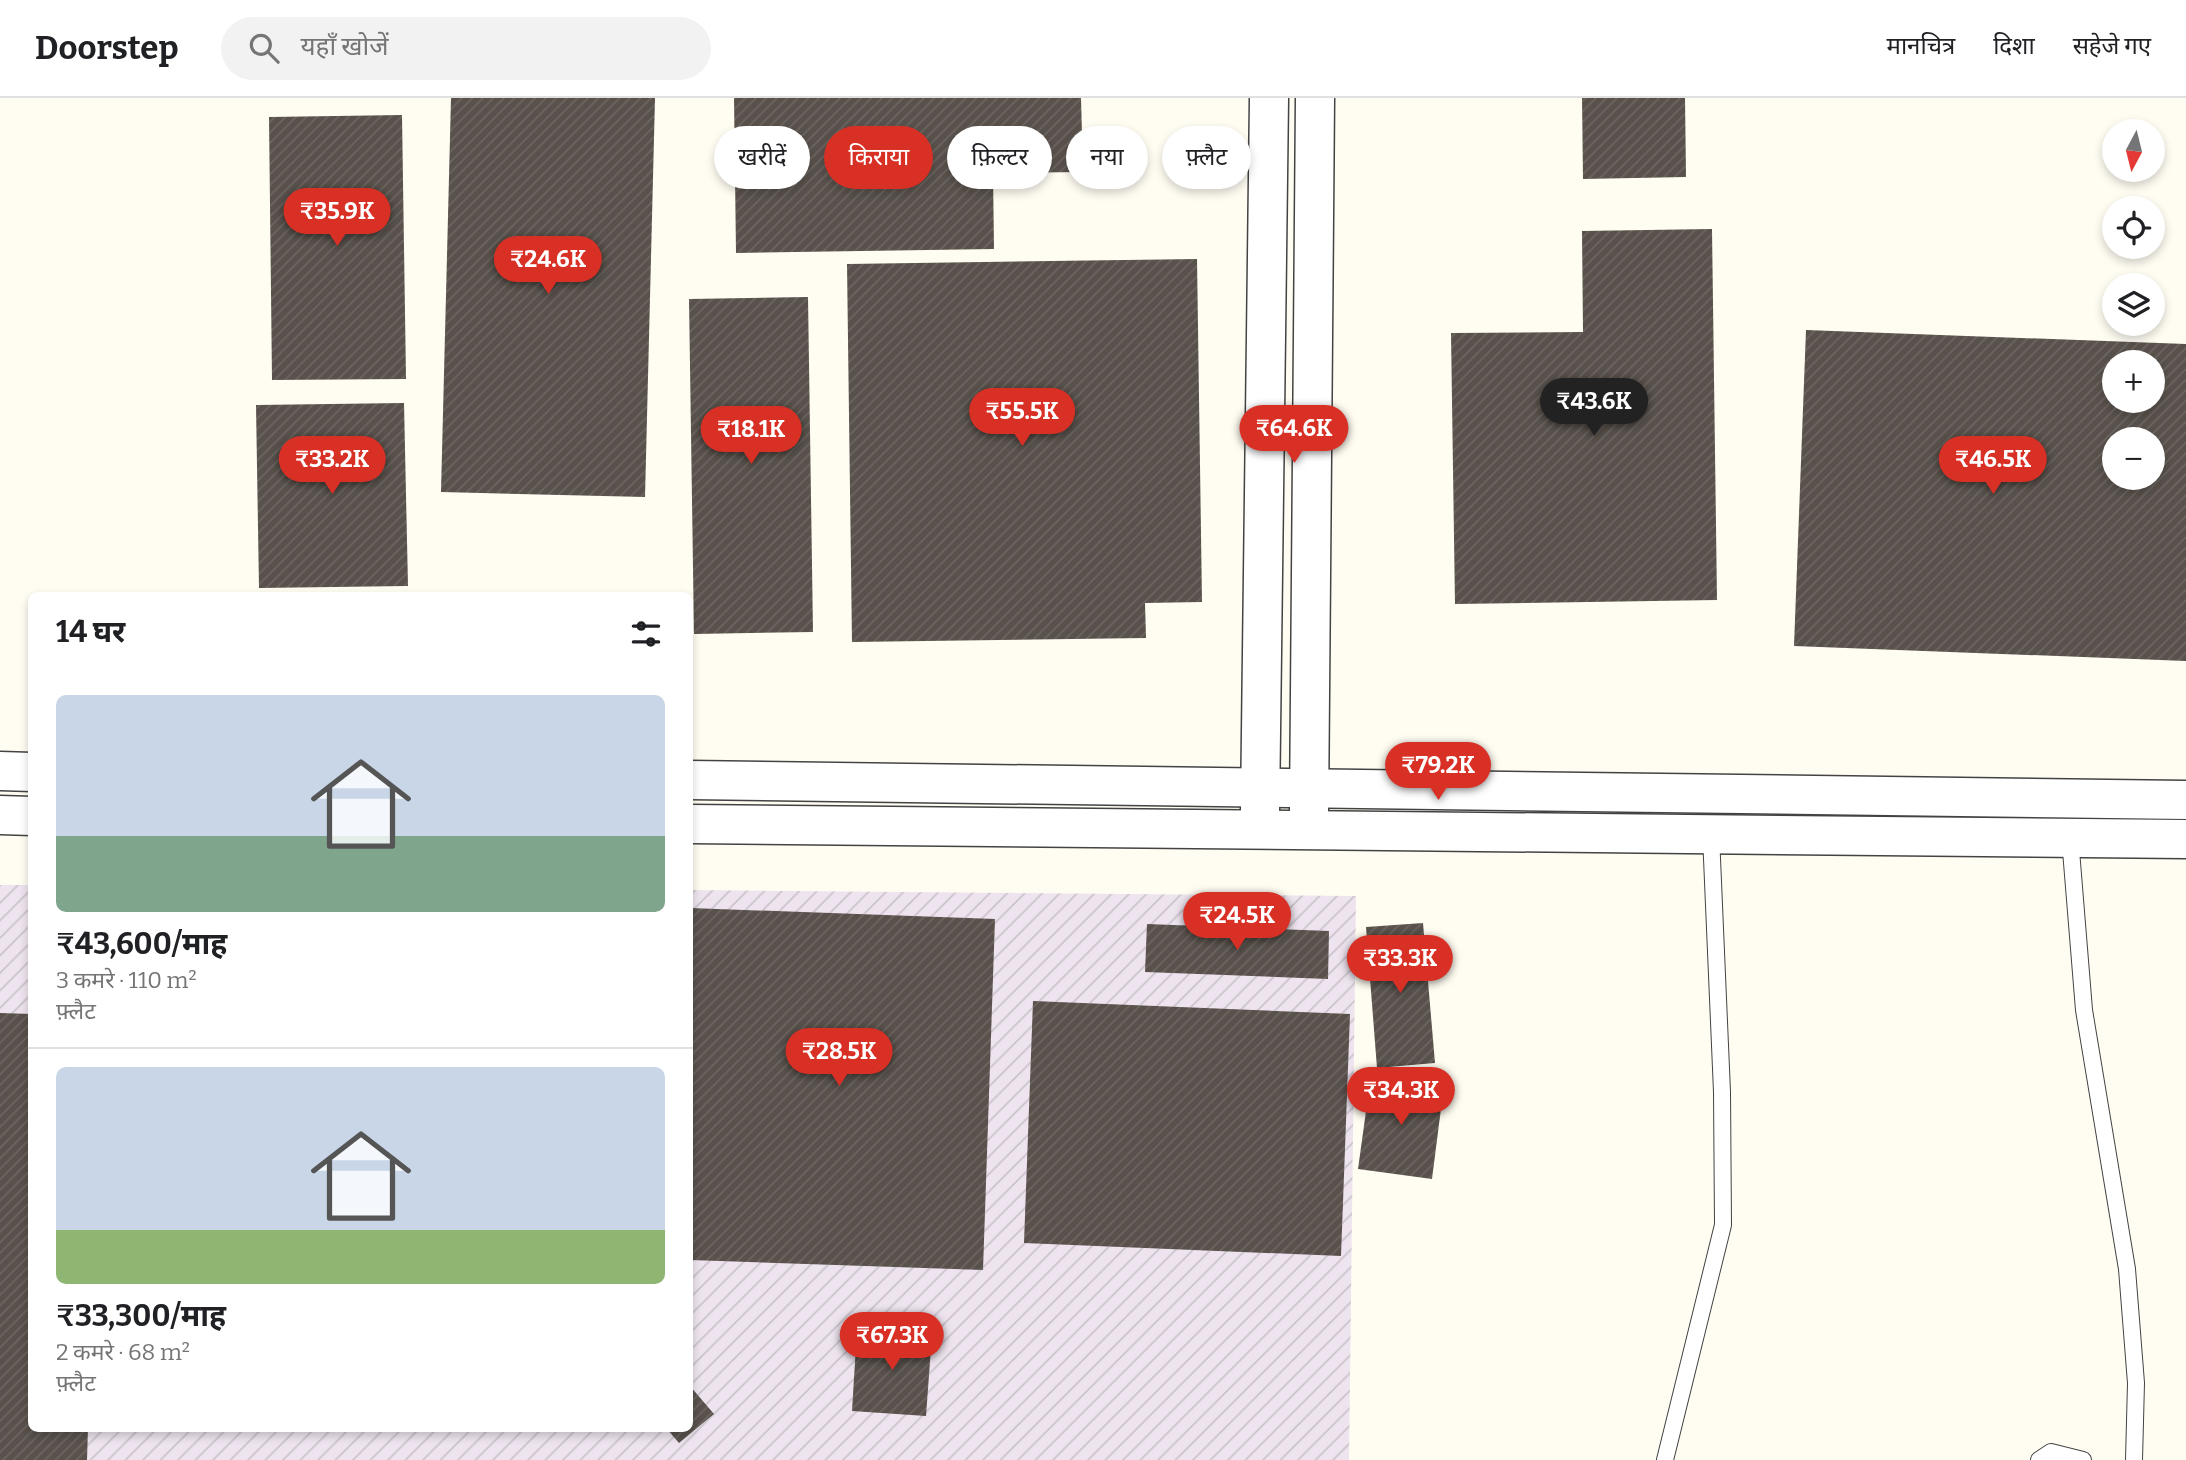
<!DOCTYPE html>
<html lang="hi">
<meta charset="utf-8">
<style>
:root{--surface:#fff;--page:#f2f2f2;--text:#202124;--muted:#757577;--line:#e0e0e0;--accent:#d93025}
body{margin:0;font-family:Bitter,"Noto Sans Devanagari",serif;background:var(--page);color:var(--text);height:100vh;display:flex;flex-direction:column;font-size:26px;white-space:nowrap}
*{box-sizing:border-box;margin:0}
p{font-size:23px;color:var(--muted)}
.icon{flex:none;width:38px;height:38px;fill:none;stroke:currentColor;stroke-width:2;stroke-linecap:round;stroke-linejoin:round}
.map{position:relative;flex:1;overflow:hidden}
.details{position:absolute;left:28px;top:494px;width:665px;height:840px;display:flex;flex-direction:column;background:var(--surface);border-radius:10px;box-shadow:0 4px 10px #0003}
.details>*{flex:none}
.hud{position:absolute;left:714px;top:28px;width:665px;height:63px;display:flex;gap:14px}
.needle{width:46px;rotate:187deg}
.controls{position:absolute;left:2102px;top:21px;display:grid;gap:14px}
.controls a{display:grid;place-items:center;width:63px;height:63px;border-radius:50%;background:var(--surface);box-shadow:0 4px 10px #0003;font-size:35px}
.price{position:absolute;translate:-50% -60px;padding:0 16px;border-radius:24px;background:var(--accent);color:#fff;font-size:23px;line-height:46px;filter:drop-shadow(0 2px 4px #0008)}
.price::after{content:'';position:absolute;left:50%;top:42px;width:21px;height:16px;margin-left:-10px;background:inherit;clip-path:polygon(0 0,100% 0,50% 100%)}
.price.selected{background:#222;color:#fff}
ul{padding:0;list-style:none}
li{display:grid;align-content:center;gap:14px;height:371px;padding:0 28px}
li+li{border-top:2px solid var(--line)}
li span{display:grid;place-items:center;height:217px;border-radius:10px;color:#555}
li>.icon{margin-inline-start:auto}
span .icon{width:126px;height:126px;fill:#fffc;stroke-width:1}
li b{font-size:30px}
h2{display:flex;justify-content:space-between;align-items:center;height:84px;padding:0 28px;font-size:30px}
.chip{padding:0 24px;border-radius:32px;background:var(--surface);box-shadow:0 4px 10px #0003;font-size:24px;line-height:63px}
.chip.selected{background:var(--accent);color:#fff}
header{display:flex;align-items:center;gap:42px;box-sizing:border-box;height:98px;padding:0 35px;background:var(--surface);border-bottom:2px solid var(--line)}
header strong{font-size:33px}
nav{display:flex;gap:38px;margin-inline-start:auto;font-size:24px}
.search{width:490px;height:63px;background:var(--page);display:flex;align-items:center;gap:18px;box-sizing:border-box;padding:0 24px;border-radius:38px;color:var(--muted);font-size:26px}
.map>svg:first-child{display:block}
.industrial{fill:url(#industrial-furrows)}
.building{fill:url(#building-hatch);fill-rule:evenodd}
.lines{fill:none;stroke-linecap:round;stroke-linejoin:round}
.service-casing{stroke:#434343;stroke-width:18}
.tertiary-casing{stroke:#434343;stroke-width:41}
.service{stroke:#fff;stroke-width:16}
.tertiary{stroke:#fff;stroke-width:38}
</style>
<header>
<strong>Doorstep</strong>
<div class="search"><svg class="icon" aria-label="search" viewBox="0 0 24 24"><circle cx="10" cy="10" r="6"/><path d="M15 15l6 6"/></svg>यहाँ खोजें</div>
<nav><a>मानचित्र</a><a>दिशा</a><a>सहेजे गए</a></nav>
</header>
<div class="map">
<svg width="2186" height="1362" viewBox="0 0 2186 1362">
<defs>
<pattern id="industrial-furrows" width="10" height="10" patternUnits="userSpaceOnUse" patternTransform="scale(1.75)"><rect width="10" height="10" fill="#eee4ef"/><path d="M-1 1l2-2M0 10L10 0M9 11l2-2" fill="none" stroke="#cbc3cc"/></pattern>
<pattern id="building-hatch" width="6" height="6" patternUnits="userSpaceOnUse" patternTransform="scale(1.75)"><rect width="6" height="6" fill="#59514b"/><path d="M-1 1l2-2M0 6l6-6M5 7l2-2" fill="none" stroke="#6c6561"/></pattern>
</defs>
<rect width="100%" height="100%" fill="#fffdf2"/>
<!-- industrial -->
<polygon class="industrial" points="0,787 31,787 32,1330 690,1330 690,792 1356,798 1349,1362 0,1362"/>
<!-- building -->
<g class="building">
<polygon points="451,0 655,0 645,399 441,394"/>
<polygon points="734,0 1081,0 1083,74 993,75 994,151 736,155"/>
<polygon points="1582,0 1685,0 1686,79 1583,81"/>
<polygon points="402,17 406,281 272,282 269,19"/>
<polygon points="1712,131 1717,502 1455,506 1451,235 1583,234 1582,133"/>
<polygon points="1197,161 1202,504 1145,505 1146,540 852,544 847,166"/>
<polygon points="808,199 813,534 694,536 689,201"/>
<path d="M 1806,232 L 2186,246 L 2186,563 L 1794,548 ZM 2114,264 L 2152,264 L 2152,303 L 2114,303 ZM 2114,341 L 2152,341 L 2152,380 L 2114,380 Z"/>
<polygon points="404,305 408,488 259,490 256,307"/>
<polygon points="690,810 995,821 983,1172 690,1162"/>
<polygon points="1423,825 1435,965 1377,970 1366,829"/>
<polygon points="1147,826 1329,833 1328,881 1145,874"/>
<polygon points="1033,903 1350,916 1341,1158 1024,1145"/>
<polygon points="0,915 32,916 32,1330 88,1330 87,1362 0,1362"/>
<polygon points="1371,977 1444,987 1432,1081 1358,1071"/>
<polygon points="857,1231 932,1236 926,1318 852,1313"/>
<polygon points="690,1288 714,1316 679,1345 666,1330 690,1330"/>
</g>
<g class="lines">
<defs>
<g id="service">
<polyline points="2070,740 2084,912 2127,1171 2136,1285 2134,1362"/>
<polyline points="1665,1362 1723,1127 1722,994 1711,737"/>
<polyline points="2039,1362 2051,1354 2083,1362"/>
</g>
<g id="tertiary">
<polyline points="0,673 32,674"/>
<polyline points="690,682 2186,702"/>
<polyline points="1260,713 1269,0"/>
<polyline points="1309,715 1315,0"/>
<polyline points="0,717 32,718"/>
<polyline points="690,726 2186,741"/>
</g>
</defs>
<!-- service casing -->
<use href="#service" class="service-casing"/>
<!-- tertiary casing -->
<use href="#tertiary" class="tertiary-casing"/>
<!-- service -->
<use href="#service" class="service"/>
<!-- tertiary -->
<use href="#tertiary" class="tertiary"/>
</g>
</svg>
<div class="controls">
<a><svg class="needle" viewBox="-14 -14 28 28"><path d="M0-13l5 13h-10z" fill="#e53935"/><path d="M0 13l5-13h-10z" fill="#757577"/></svg></a>
<a><svg class="icon" aria-label="locate" viewBox="0 0 24 24"><circle cx="12" cy="12" r="6"/><path d="M12 2v4M12 18v4M2 12h4M18 12h4"/></svg></a>
<a><svg class="icon" aria-label="layers" viewBox="0 0 24 24"><path d="M12 4l9 5-9 5-9-5zM3 14l9 5 9-5"/></svg></a>
<a>+</a>
<a>−</a>
</div>
<b class="price" style="left:337px;top:150px">₹35.9K</b>
<b class="price" style="left:548px;top:198px">₹24.6K</b>
<b class="price selected" style="left:1594px;top:340px">₹43.6K</b>
<b class="price" style="left:1022px;top:350px">₹55.5K</b>
<b class="price" style="left:1294px;top:367px">₹64.6K</b>
<b class="price" style="left:751px;top:368px">₹18.1K</b>
<b class="price" style="left:332px;top:398px">₹33.2K</b>
<b class="price" style="left:1993px;top:398px">₹46.5K</b>
<b class="price" style="left:1438px;top:704px">₹79.2K</b>
<b class="price" style="left:1237px;top:854px">₹24.5K</b>
<b class="price" style="left:1400px;top:897px">₹33.3K</b>
<b class="price" style="left:839px;top:990px">₹28.5K</b>
<b class="price" style="left:1401px;top:1029px">₹34.3K</b>
<b class="price" style="left:892px;top:1274px">₹67.3K</b>
<div class="hud">
<a class="chip">खरीदें</a>
<a class="chip selected">किराया</a>
<a class="chip">फ़िल्टर</a>
<a class="chip">नया</a>
<a class="chip">फ़्लैट</a>
</div>
<section class="details">
<h2>14 घर<svg class="icon" aria-label="filters" viewBox="0 0 24 24"><path d="M4 7h16M4 17h16"/><circle cx="9" cy="7" r="2"/><circle cx="15" cy="17" r="2"/></svg></h2>
<ul>
<li><span style="background:linear-gradient(#c9d6e8 65%,#7fa58c 0)"><svg class="icon" aria-label="home" viewBox="0 0 24 24"><path d="M3 11l9-7 9 7M6 9v11h12V9"/></svg></span><div><b>₹43,600/माह</b><p>3 कमरे · 110 m²</p><p>फ़्लैट</p></div></li>
<li><span style="background:linear-gradient(#c9d6e8 75%,#8fb573 0)"><svg class="icon" aria-label="home" viewBox="0 0 24 24"><path d="M3 11l9-7 9 7M6 9v11h12V9"/></svg></span><div><b>₹33,300/माह</b><p>2 कमरे · 68 m²</p><p>फ़्लैट</p></div></li>
</ul>
</section>
</div>
